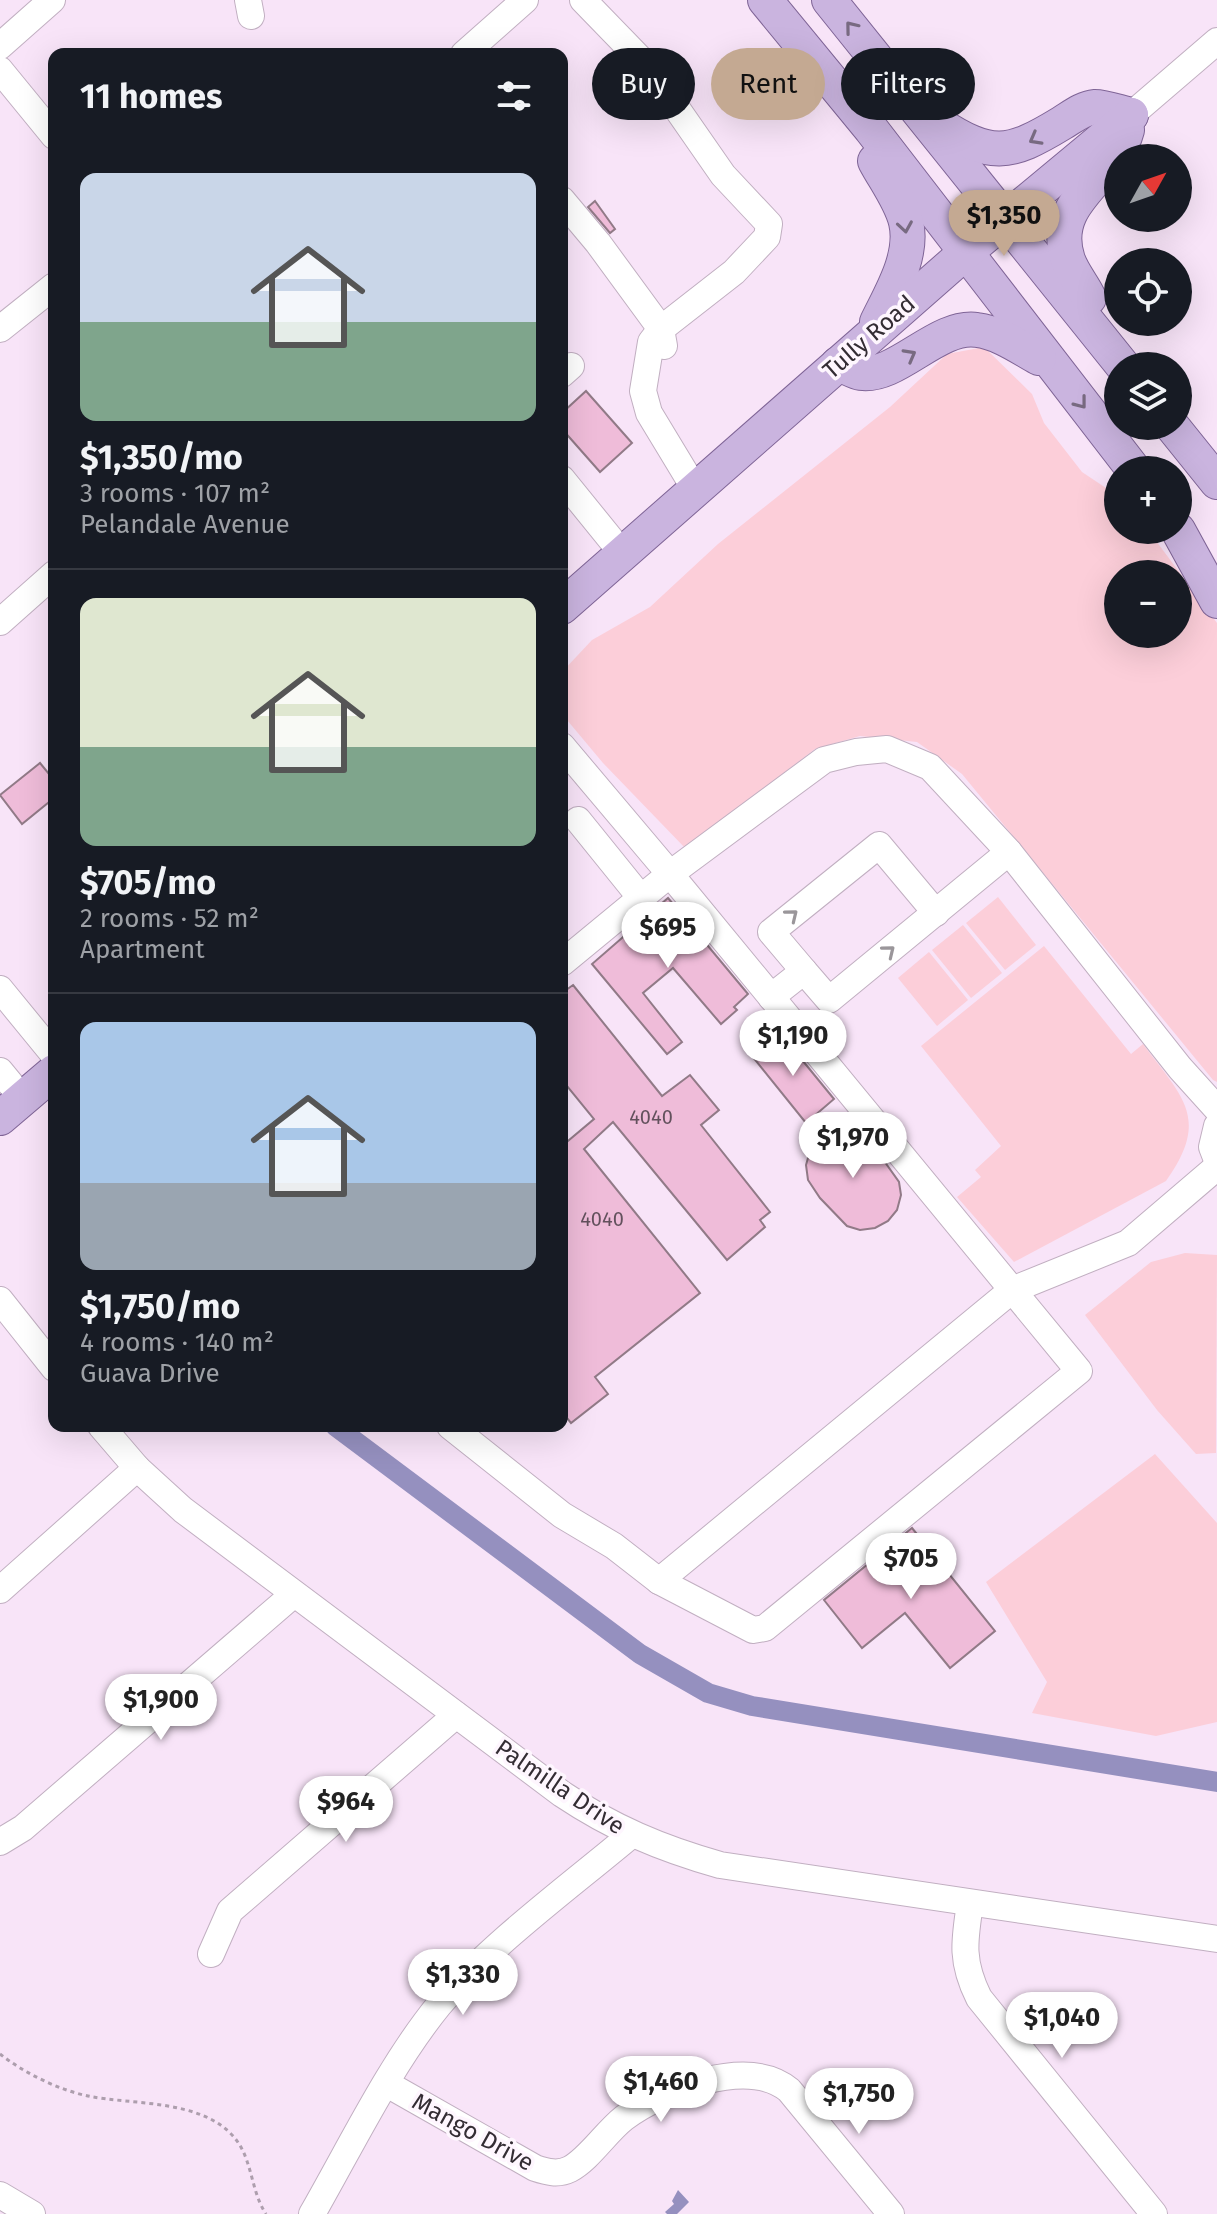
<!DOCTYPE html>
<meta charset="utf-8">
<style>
:root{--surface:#171b24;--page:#20242c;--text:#f1f3f6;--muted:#9ea1a6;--line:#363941;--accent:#c4a992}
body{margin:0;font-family:"Fira Sans",sans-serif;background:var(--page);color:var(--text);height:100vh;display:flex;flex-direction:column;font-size:30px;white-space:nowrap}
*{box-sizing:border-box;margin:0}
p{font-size:26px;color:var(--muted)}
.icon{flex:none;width:44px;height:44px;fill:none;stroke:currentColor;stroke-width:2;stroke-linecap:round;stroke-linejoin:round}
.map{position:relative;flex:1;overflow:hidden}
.drawer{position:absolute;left:48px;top:48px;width:520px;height:1384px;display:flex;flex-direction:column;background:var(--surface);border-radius:16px;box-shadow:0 8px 32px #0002}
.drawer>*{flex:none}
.hud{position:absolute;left:592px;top:48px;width:504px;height:72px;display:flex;gap:16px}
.needle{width:52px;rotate:50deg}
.controls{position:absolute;left:1104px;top:144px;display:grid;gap:16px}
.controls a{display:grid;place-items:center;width:88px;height:88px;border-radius:50%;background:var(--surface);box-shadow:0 8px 32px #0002;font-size:40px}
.price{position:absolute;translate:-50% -68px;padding:0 18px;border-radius:28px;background:#fff;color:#222;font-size:26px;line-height:52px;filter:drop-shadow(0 2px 4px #0008)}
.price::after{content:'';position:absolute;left:50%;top:48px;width:24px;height:18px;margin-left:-12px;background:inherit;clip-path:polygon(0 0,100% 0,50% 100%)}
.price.selected{background:var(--accent);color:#111}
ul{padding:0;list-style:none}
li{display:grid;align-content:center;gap:16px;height:424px;padding:0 32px}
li+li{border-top:2px solid var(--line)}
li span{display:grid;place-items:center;height:248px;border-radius:16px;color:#555}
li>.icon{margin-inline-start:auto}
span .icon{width:144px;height:144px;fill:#fffc;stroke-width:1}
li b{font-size:34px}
h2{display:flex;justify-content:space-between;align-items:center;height:96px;padding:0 32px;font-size:34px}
.pill{padding:0 28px;border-radius:36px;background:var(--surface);box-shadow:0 8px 32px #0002;font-size:28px;line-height:72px}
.pill.selected{background:var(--accent);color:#111}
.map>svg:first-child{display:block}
.green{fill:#fcced9;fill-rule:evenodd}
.water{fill:#9590bf}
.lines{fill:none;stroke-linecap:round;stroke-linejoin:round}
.canal{stroke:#9590bf;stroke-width:20}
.building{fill:#efbcd9;stroke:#917a87;stroke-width:2}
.minor-casing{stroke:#c1afc1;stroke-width:28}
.major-casing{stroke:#7f6496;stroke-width:36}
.path{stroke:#ad9ead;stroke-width:3;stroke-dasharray:4 4;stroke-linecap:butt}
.minor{stroke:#fff;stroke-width:26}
.major{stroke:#cab4df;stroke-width:34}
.oneway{stroke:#786a81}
.oneway2{stroke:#9a969a}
.labels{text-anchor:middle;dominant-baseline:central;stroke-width:7;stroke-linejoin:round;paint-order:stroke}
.number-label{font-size:20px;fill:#63515d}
.street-label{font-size:24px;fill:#342d34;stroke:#fef6fe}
</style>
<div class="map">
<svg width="1217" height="2214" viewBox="0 0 1217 2214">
<rect width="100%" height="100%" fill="#f8e4f8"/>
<!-- green -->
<g class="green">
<path d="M 984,347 L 1032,394 L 1044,423 L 1082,472 L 1118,496 L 1118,530 L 1148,530 L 1217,623 L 1217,1082 L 1213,1080 L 962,774 L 917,742 L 860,736 L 815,749 L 686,849 L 603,763 L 562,714 L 562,672 L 592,640 L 650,607 L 718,544 L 890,407 L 947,354 ZM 1118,574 L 1178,574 L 1178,634 L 1118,634 Z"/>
<polygon points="998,897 1036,945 1005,970 966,923"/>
<polygon points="963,925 1002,973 971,998 932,950"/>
<path d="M 1044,946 L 1131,1054 L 1143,1044 C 1182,1097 1211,1118 1166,1181 L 1014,1262 L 957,1197 L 981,1177 L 975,1170 L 1001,1146 L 921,1046 Z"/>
<polygon points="929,952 968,1000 937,1026 898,978"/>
<polygon points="1185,1253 1217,1255 1216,1453 1196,1454 1157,1410 1085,1315 1151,1262"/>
<polygon points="1155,1454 1217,1523 1217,1722 1156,1736 1032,1713 1047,1682 986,1582"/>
</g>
<!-- water -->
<polygon class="water" points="678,2190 689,2202 677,2214 667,2214 665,2212 674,2204 672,2201"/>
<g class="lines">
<!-- canal -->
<polyline class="canal" points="335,1426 640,1654 708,1693 752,1706 1217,1782"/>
</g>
<!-- building -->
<g class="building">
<polygon points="595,201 615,229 610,233 588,207"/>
<polygon points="586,391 632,443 600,472 562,429 562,413"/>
<polygon points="40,763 54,780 54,798 22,824 0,795"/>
<polygon points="668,898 748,994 734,1007 737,1010 721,1024 673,968 643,993 682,1042 667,1054 592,964"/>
<polygon points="573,985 662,1096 690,1075 719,1110 701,1125 770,1212 760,1220 765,1227 727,1260 613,1122 584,1149 700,1293 595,1377 608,1394 571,1423 562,1412 562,1146 594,1119 562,1080 562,993"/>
<polygon points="780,1033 834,1099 806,1123 752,1056"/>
<polygon points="836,1131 860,1136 872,1144 899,1182 901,1195 897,1210 888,1221 875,1228 860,1230 847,1226 820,1198 808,1180 806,1165 810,1151 822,1135"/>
<polygon points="912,1528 995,1631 950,1668 905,1613 862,1648 824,1600"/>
</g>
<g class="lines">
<defs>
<g id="minor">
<polyline points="248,0 251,16"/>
<polyline points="583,0 648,67 723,175 769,224 767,237 734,272 661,329 651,342 643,391 649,413 695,489"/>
<polyline points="0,46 52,0"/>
<polyline points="464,54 525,0"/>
<polyline points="0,70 54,136"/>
<polyline points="1131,115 1217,41"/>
<polyline points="562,200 598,243 661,329 664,346"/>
<polyline points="0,329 54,286"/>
<polyline points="562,374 571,366"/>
<polyline points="562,479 622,553"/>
<polyline points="0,622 54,574"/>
<polyline points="562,746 670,874 562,963"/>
<polyline points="578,820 641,898"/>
<polyline points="804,971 771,932 879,845 936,913"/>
<polyline points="0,989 54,1055"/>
<polyline points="771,997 804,971 829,1000 1009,852"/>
<polyline points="0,1071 23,1099"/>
<polyline points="1217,1126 1212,1147 1217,1160"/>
<polyline points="0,1300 54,1368"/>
<path d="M 101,1426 L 137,1468 L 183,1510 L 562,1794 C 613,1828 660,1848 720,1865 L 1217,1939"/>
<polyline points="450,1426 562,1515 614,1546 659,1581 753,1630 765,1628 1079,1371 670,874 824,760 856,752 887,749 930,767 1009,852 1180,1068 1217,1109"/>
<polyline points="659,1581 1012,1290 1128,1243 1217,1167"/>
<polyline points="0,1590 137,1468"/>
<polyline points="0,1842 23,1828 294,1594"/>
<path d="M 970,1904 C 964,1942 961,1962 979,1998 L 1154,2214"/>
<polyline points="211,1954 230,1911 456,1715"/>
<path d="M 387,2084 L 535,2168 C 547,2172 558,2175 570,2169 C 589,2159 606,2132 624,2118 C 661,2090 748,2056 789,2090 L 891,2214"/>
<polyline points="0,2195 32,2214"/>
<path d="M 312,2214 C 351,2146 390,2065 439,2005 C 491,1944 569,1887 631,1835"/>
</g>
<g id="major">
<polyline points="765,0 871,129 1134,470"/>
<polyline points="829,0 1123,366"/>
<path d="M 937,123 C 991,158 1008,156 1062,123 C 1072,117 1083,108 1095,107 C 1106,107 1121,113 1131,115"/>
<path d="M 875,161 C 885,180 901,201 906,222 C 914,256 891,293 877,322"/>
<path d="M 1089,298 C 1083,285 1073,274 1068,260 C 1048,200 1114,180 1127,130"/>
<path d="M 838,364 C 845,366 854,372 861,373 C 897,378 938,324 977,330 C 1000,333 1019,347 1039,358"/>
<polyline points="1172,426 1217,482"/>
<polyline points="1178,530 1217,601"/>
<polyline points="562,607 965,253 1131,115"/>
<polyline points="0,1118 54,1072"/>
</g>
</defs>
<!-- minor casing -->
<use href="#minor" class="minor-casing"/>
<!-- major casing -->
<use href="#major" class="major-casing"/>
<!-- path -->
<path class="path" d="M 0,2054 C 24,2073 59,2090 88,2096 C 132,2105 200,2099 233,2136 C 253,2158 250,2190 266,2214"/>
<!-- minor -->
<use href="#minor" class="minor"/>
<!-- major -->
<use href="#major" class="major"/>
</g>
<!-- one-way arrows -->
<defs><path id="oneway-chevron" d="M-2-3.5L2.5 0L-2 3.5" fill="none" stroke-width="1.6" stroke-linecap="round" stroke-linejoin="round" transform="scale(2)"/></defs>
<g class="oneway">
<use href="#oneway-chevron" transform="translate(851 27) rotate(-129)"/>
<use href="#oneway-chevron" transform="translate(1035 139) rotate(151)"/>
<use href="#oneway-chevron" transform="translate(905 227) rotate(81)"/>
<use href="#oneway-chevron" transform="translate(910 355) rotate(-29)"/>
<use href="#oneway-chevron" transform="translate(1081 403) rotate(52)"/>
</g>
<g class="oneway2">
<use href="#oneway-chevron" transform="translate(792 915) rotate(-39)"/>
<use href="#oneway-chevron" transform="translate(889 951) rotate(-39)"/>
</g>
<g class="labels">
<!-- number labels -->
<g class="number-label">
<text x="651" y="1117">4040</text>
<text x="602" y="1219">4040</text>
</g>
<!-- street labels -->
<g class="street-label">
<text transform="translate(869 337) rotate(-41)">Tully Road</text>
<text transform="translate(560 1787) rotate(34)">Palmilla Drive</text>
<text transform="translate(473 2132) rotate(29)">Mango Drive</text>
</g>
</g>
</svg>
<div class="controls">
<a><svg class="needle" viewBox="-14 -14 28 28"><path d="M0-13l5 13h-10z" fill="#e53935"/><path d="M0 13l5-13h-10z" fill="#9ea1a6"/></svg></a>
<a><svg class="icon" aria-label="locate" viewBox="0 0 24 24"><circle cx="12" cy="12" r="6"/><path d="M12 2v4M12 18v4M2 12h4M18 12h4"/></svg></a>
<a><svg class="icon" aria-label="layers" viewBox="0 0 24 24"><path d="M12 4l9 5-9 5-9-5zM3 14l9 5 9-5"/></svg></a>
<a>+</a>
<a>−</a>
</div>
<b class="price selected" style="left:1004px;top:258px">$1,350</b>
<b class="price" style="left:668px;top:970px">$695</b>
<b class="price" style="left:793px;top:1078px">$1,190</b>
<b class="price" style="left:853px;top:1180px">$1,970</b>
<b class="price" style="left:911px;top:1601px">$705</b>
<b class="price" style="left:161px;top:1742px">$1,900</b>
<b class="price" style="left:346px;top:1844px">$964</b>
<b class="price" style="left:463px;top:2017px">$1,330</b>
<b class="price" style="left:1062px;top:2060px">$1,040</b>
<b class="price" style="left:661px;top:2124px">$1,460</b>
<b class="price" style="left:859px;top:2136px">$1,750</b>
<div class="hud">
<a class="pill">Buy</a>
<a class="pill selected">Rent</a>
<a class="pill">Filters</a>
</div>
<section class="drawer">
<h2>11 homes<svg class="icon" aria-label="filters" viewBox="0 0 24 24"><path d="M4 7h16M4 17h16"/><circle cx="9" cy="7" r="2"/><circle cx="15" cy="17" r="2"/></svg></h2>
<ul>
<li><span style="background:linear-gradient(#c9d6e8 60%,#7fa58c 0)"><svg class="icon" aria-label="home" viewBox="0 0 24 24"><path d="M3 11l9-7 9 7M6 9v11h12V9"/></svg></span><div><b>$1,350/mo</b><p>3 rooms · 107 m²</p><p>Pelandale Avenue</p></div></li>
<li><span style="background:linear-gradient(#dfe7d0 60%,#7fa58c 0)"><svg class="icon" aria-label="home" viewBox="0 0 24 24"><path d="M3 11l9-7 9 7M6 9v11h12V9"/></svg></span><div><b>$705/mo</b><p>2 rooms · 52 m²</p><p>Apartment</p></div></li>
<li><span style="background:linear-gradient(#a9c7e8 65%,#9aa5b1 0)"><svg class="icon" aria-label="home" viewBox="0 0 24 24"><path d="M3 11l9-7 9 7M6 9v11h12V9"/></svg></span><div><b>$1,750/mo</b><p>4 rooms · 140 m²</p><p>Guava Drive</p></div></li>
</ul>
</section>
</div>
